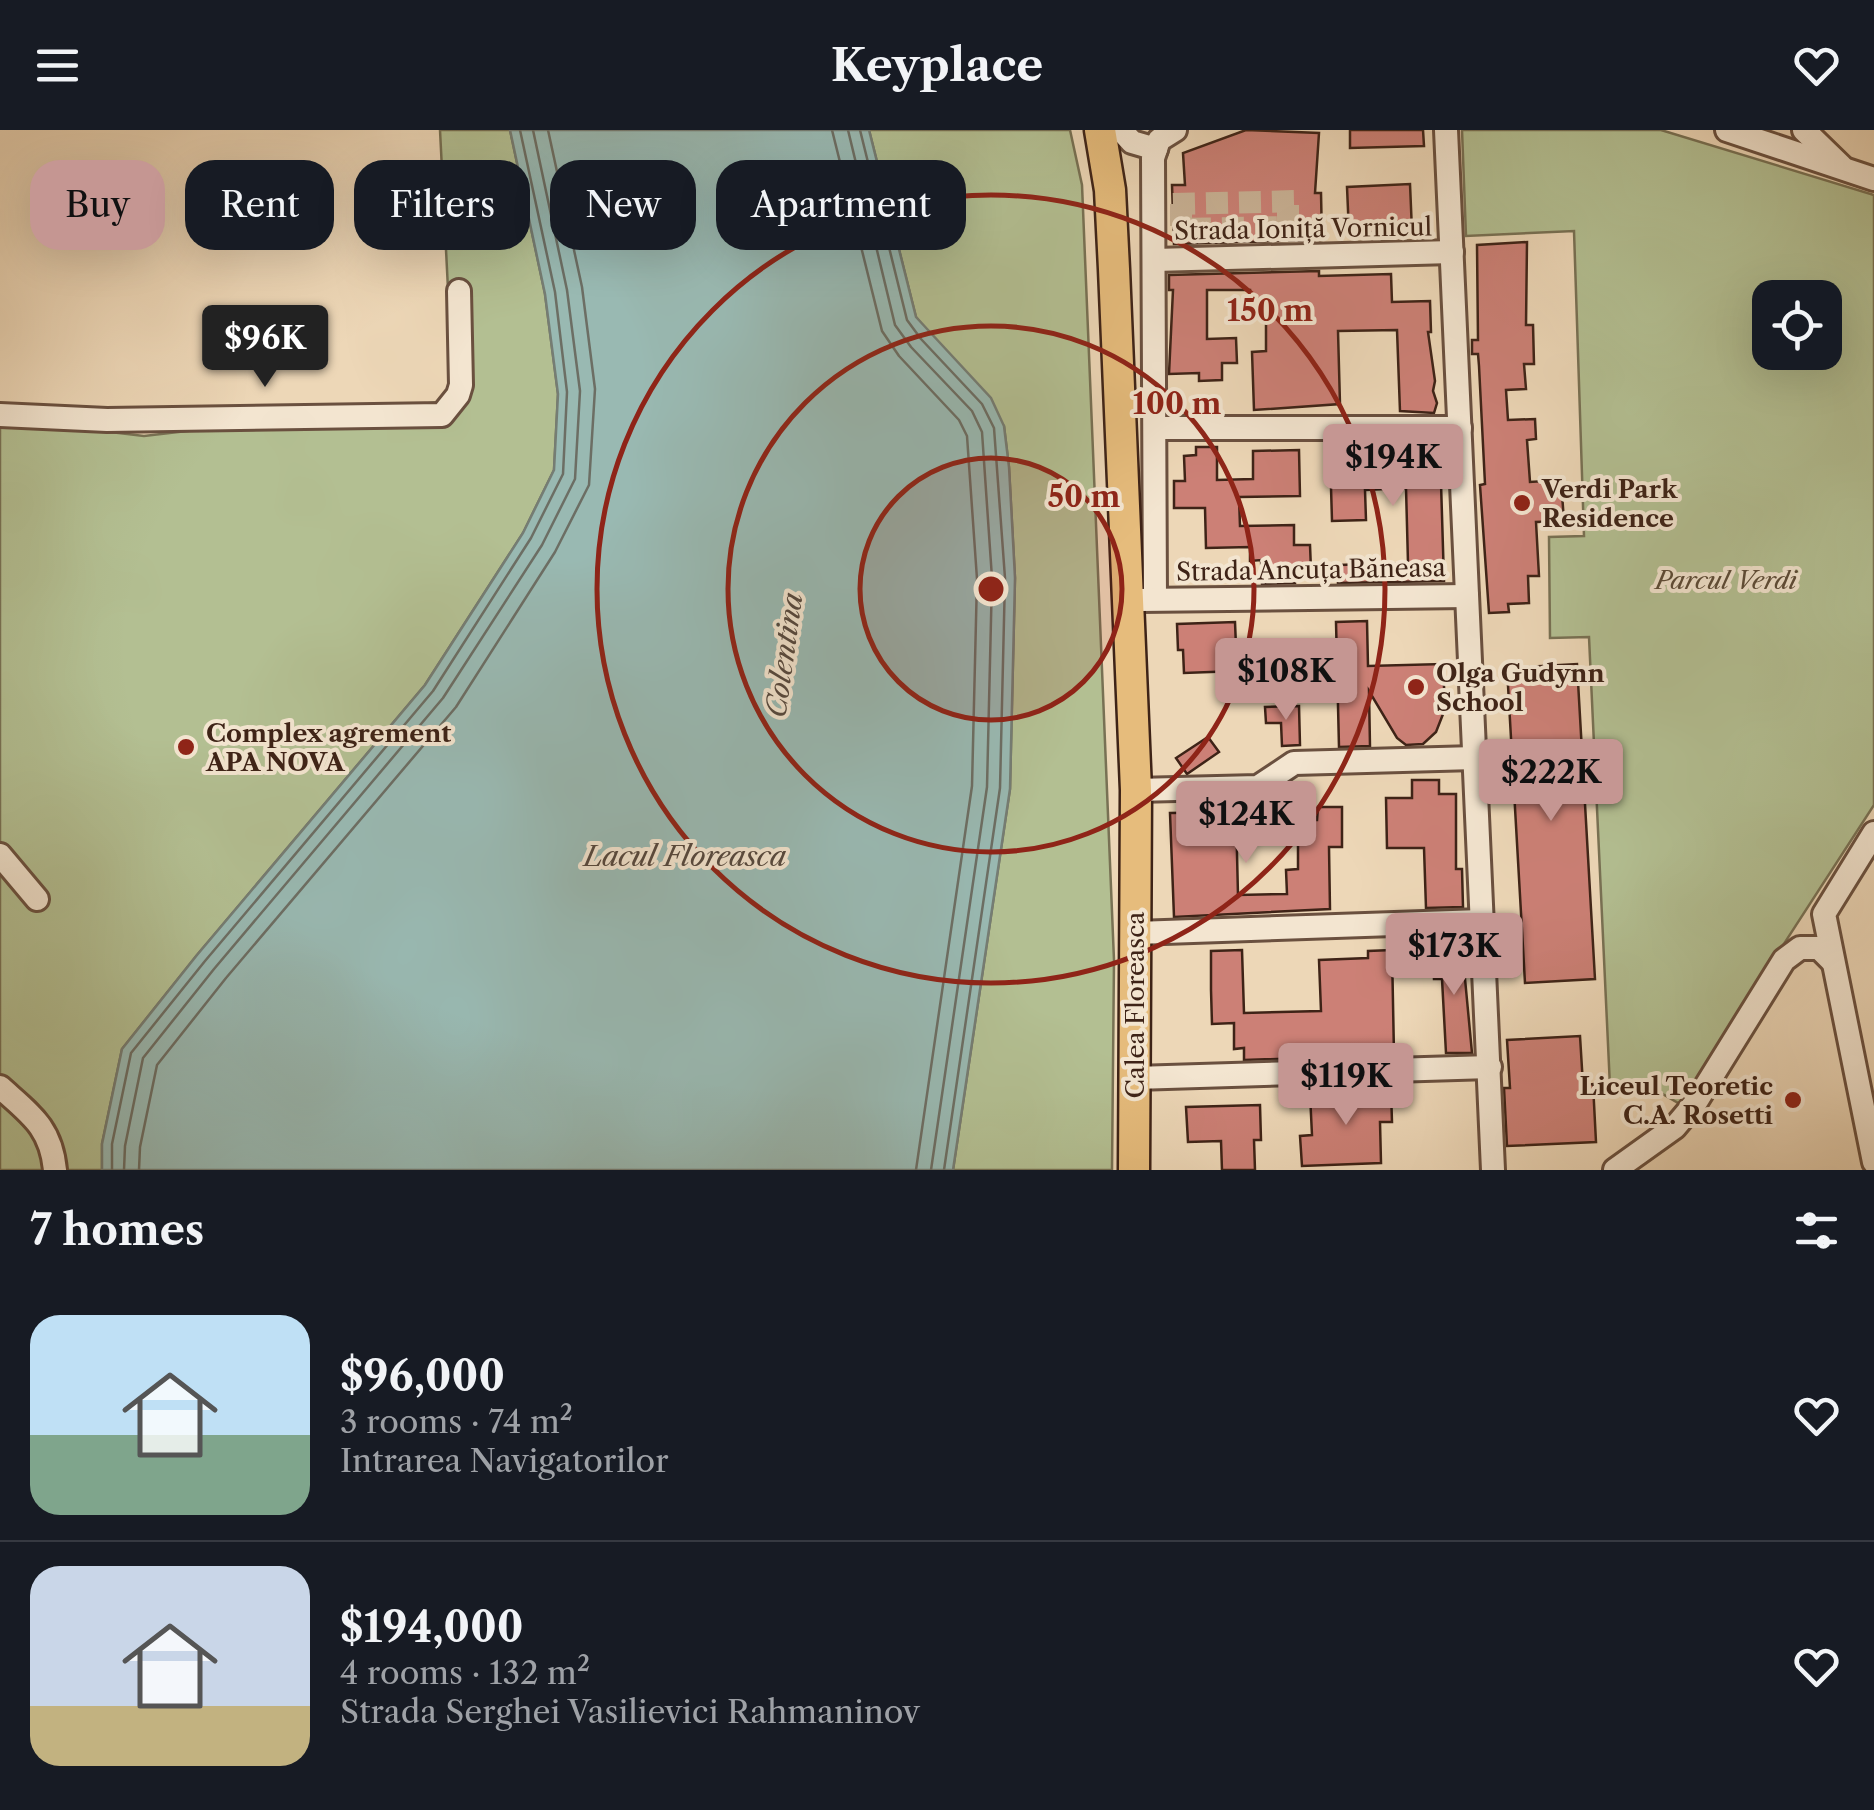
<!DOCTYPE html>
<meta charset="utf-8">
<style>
:root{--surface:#171b24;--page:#20242c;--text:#f1f3f6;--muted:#9ea1a6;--line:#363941;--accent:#c59692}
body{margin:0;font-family:"Libre Caslon Text",serif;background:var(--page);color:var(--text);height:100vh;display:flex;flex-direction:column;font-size:38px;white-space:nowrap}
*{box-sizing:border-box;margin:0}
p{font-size:32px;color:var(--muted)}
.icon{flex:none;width:55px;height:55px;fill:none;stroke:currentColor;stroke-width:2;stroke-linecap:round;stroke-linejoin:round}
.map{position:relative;height:1040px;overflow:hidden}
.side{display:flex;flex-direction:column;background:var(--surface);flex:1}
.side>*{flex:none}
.banner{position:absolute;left:30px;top:30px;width:1000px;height:90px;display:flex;gap:20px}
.controls{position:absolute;left:1752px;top:150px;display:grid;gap:20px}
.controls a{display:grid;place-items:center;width:90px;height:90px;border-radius:20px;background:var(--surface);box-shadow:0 10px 40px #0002;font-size:50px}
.price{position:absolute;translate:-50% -85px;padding:0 22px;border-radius:10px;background:var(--accent);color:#111;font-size:32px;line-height:65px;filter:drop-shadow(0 2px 5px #0008)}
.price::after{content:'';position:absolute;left:50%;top:60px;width:30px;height:22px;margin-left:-15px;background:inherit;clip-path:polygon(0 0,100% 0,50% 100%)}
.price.active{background:#222;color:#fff}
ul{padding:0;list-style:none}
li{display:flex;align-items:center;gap:30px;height:250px;padding:0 30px}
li+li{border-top:2px solid var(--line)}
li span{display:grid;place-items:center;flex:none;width:280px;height:200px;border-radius:30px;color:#555}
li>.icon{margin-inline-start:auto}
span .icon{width:120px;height:120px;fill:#fffc;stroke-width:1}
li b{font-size:42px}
h2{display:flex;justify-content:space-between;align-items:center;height:120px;padding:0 30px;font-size:42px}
.chip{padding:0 35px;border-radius:30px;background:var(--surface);box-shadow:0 10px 40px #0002;font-size:35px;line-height:90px}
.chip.active{background:var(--accent);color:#111}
header{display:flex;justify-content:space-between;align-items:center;height:130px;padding:0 30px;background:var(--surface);font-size:45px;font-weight:800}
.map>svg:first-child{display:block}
.green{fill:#b3bf92;stroke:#787154;stroke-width:2.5;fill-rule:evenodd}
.water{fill:#99b9b2;stroke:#757d74;stroke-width:2.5}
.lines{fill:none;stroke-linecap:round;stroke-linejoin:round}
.shore{stroke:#6c6e64;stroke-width:2.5}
.building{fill:#cc8076;stroke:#3e2317;stroke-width:2.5}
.minor-tunnel{stroke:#cab397;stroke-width:22;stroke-dasharray:22 11;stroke-linecap:butt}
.minor-casing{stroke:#6a503f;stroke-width:28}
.major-casing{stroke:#3e2317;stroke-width:35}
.minor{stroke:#f3e5d0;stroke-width:22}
.major{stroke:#e6bc7c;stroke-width:30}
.ring{fill:none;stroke:#8f2418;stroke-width:5}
.poi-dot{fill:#8f2418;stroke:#f3e5d0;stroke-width:4}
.labels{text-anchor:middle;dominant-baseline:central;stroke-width:8;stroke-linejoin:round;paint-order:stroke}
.street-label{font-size:25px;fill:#3e2317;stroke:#f3e5d0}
.poi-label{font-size:25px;font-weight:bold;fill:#3e2317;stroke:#f3e5d0;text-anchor:start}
.park-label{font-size:25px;font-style:italic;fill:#5b4a36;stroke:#f3e5d0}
.water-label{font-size:28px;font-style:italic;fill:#55483e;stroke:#f3e5d0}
.centre{fill:#8f2418;stroke:#f3e5d0;stroke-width:5}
.ring-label{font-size:30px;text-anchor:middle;font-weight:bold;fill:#8f2418;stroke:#f3e5d0;stroke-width:8;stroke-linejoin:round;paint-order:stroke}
</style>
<header><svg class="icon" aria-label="menu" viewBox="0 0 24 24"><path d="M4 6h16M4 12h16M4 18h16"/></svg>Keyplace<svg class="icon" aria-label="heart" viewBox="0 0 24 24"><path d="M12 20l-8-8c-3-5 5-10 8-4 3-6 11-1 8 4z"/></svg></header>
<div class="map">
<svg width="1874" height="1040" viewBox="0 0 1874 1040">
<rect width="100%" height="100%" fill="#edd7b7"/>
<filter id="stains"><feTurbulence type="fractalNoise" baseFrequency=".002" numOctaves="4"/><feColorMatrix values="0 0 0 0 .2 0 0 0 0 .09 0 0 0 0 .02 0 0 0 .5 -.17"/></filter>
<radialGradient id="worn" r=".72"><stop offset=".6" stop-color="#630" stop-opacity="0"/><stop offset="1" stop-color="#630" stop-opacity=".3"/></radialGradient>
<!-- green -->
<g class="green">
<polygon points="440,0 510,0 545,164 558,264 554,340 523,403 425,555 197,825 122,919 102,1014 102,1040 0,1040 0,289 144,306 447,271 453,259"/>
<polygon points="869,0 1070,0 1082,55 1114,830 1112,1040 953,1040 1010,659 1015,448 1009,337 1004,296 916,187"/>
<path d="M 1462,0 L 1661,0 L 1874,65 L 1874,675 L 1680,974 L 1647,955 L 1610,957 L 1589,507 L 1550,508 L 1549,407 L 1584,406 L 1574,101 L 1466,106 ZM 1770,168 L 1825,168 L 1825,222 L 1770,222 Z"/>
</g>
<!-- water -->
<polygon class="water" points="510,0 869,0 916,187 991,268 1004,296 1009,337 1015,448 1010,659 953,1040 102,1040 102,1014 122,919 197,825 425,555 523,403 554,340 558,264 545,164"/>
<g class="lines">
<!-- shore -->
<g class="shore">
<polyline points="832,0 882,201 899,226 959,290 967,306 977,449 972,656 916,1040"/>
<polyline points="848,0 895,195 911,217 972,281 982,302 992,448 987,657 931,1040"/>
<polyline points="860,0 907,190 921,209 982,274 994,298 1005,448 1000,658 944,1040"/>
<polyline points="112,1040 112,1014 131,923 205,831 433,561 531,408 563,344 567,262 555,162 520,0"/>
<polyline points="124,1040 125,1016 143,928 214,839 443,568 542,415 575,349 580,261 567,160 533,0"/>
<polyline points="139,1040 140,1017 157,935 226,848 456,577 555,422 589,355 595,259 582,157 548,0"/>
</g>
</g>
<!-- building -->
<g class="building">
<polygon points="1246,0 1319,3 1315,63 1321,63 1322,110 1174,114 1172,55 1185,55 1183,23"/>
<polygon points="1350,0 1423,0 1424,16 1350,18"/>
<polygon points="1410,54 1412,101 1349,103 1347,57"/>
<polygon points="1527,112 1526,195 1533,195 1534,234 1524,234 1526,259 1506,260 1508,290 1535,289 1536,309 1527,310 1530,352 1561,350 1564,391 1536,392 1539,446 1528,446 1529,473 1508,474 1509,482 1489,483 1480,355 1485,354 1479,236 1478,224 1472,224 1472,210 1478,210 1477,115"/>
<polygon points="1319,141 1319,146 1391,144 1392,172 1430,171 1431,202 1428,202 1435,251 1433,261 1437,273 1434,283 1400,281 1397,200 1338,201 1340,274 1254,280 1252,222 1266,221 1266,181 1250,180 1250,160 1207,160 1207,209 1236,208 1237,233 1222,233 1222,250 1199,251 1199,243 1169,244 1173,160 1169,160 1169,145"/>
<polygon points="1196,317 1217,317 1217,350 1253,349 1253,321 1299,320 1300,366 1239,367 1240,396 1294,395 1294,415 1310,415 1311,440 1303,440 1303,448 1295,449 1295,453 1262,454 1261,430 1250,431 1250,417 1206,418 1205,378 1174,378 1174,351 1185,351 1184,326 1196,325"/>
<polygon points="1440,320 1444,451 1338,453 1338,435 1408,433 1406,358 1365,360 1366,390 1332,391 1330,323"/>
<polygon points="1367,491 1368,536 1443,534 1445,579 1436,602 1423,614 1406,615 1397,608 1369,561 1370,616 1339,617 1336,492"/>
<polygon points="1235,492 1237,541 1184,543 1183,520 1178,520 1177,494"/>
<polygon points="1577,534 1595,849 1525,853 1507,538"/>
<polygon points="1299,576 1300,615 1282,616 1281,593 1266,593 1265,577"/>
<polygon points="1208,607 1219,622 1187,644 1176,628"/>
<polygon points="1412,650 1439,650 1439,664 1456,664 1456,739 1462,739 1463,777 1426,778 1424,718 1387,718 1386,668 1412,668"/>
<polygon points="1318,677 1342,677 1342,717 1329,717 1330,779 1174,787 1170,683 1236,682 1238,765 1287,764 1286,740 1298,739 1298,690 1317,690"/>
<polygon points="1462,817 1472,923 1446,923 1442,849 1434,849 1433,818"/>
<polygon points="1242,820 1244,883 1321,881 1319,830 1368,828 1368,821 1392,820 1394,925 1244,930 1244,918 1234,919 1234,893 1212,894 1211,860 1211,821"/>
<polygon points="1580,906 1583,955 1593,954 1596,1012 1507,1016 1504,958 1510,958 1507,910"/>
<polygon points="1391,960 1392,992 1380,992 1381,1033 1302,1036 1300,1006 1312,1005 1310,964"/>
<polygon points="1260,975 1261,1010 1254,1010 1255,1040 1222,1040 1221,1011 1188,1012 1186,977"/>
</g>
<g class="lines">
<!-- minor-tunnel -->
<g class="minor-tunnel">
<polyline points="1173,74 1299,71"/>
<polyline points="1181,74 1181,99 1288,97 1288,71"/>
</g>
<defs>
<g id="minor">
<polyline points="1121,0 1132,12 1156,19"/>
<polyline points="1446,0 1493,1040"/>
<polyline points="1727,0 1874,49"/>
<polyline points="1804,0 1841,36"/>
<polyline points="1155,130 1452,122"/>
<polyline points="0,285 107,290 442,285 458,265 461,255 459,161"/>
<polyline points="1155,298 1460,298"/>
<polyline points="1155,469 1153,28 1159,10 1175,0"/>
<polyline points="1140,470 1467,466"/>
<polyline points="1136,660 1258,657 1294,633 1475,628"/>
<polyline points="1874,703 1824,784 1874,1032"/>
<polyline points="0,725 37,769"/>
<polyline points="1136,803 1482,791"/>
<polyline points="1135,948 1490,937"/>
<path d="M 0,957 C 30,984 51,997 55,1040"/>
<polyline points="1615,1040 1675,997 1696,972 1784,830 1800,818 1819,818 1832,831"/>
</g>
<polyline id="major" points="1100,0 1110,60 1114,139 1136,660 1134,1040"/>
</defs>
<!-- minor casing -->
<use href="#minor" class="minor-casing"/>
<!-- major casing -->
<use href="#major" class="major-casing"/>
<!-- minor -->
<use href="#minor" class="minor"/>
<!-- major -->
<use href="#major" class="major"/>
</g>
<!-- distance rings -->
<circle cx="991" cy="459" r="131" fill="#8f2418" fill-opacity=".12"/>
<g class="ring">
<circle cx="991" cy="459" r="131"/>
<circle cx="991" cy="459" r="263"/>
<circle cx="991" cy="459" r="394"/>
</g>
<!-- markers -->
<g class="poi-dot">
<circle cx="1522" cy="373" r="10"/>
<circle cx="1416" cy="557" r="10"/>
<circle cx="186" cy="617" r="10"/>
<circle cx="1793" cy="970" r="10"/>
</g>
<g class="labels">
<!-- street labels -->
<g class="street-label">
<text transform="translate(1303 99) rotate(-1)">Strada Ioniță Vornicul</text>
<text transform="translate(1311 440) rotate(-1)">Strada Ancuța Băneasa</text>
<text transform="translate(1135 875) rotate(-90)">Calea Floreasca</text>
</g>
<!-- poi labels -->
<g class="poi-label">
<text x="1542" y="359">Verdi Park<tspan x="1542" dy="29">Residence</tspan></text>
<text x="1436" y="543">Olga Gudynn<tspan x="1436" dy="29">School</tspan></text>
<text x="206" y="603">Complex agrement<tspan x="206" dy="29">APA NOVA</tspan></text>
<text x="1773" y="956" text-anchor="end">Liceul Teoretic<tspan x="1773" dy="29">C.A. Rosetti</tspan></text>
</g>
<!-- park labels -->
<g class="park-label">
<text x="1726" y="450">Parcul Verdi</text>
</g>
<!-- water labels -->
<g class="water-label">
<text transform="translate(784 525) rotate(-82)">Colentina</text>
<text x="685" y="726">Lacul Floreasca</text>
</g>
</g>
<circle cx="991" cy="459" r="15" class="centre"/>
<g class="ring-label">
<text x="1270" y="191">150 m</text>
<text x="1177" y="284">100 m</text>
<text x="1084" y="377">50 m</text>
</g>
<rect width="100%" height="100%" filter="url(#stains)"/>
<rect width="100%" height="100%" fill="url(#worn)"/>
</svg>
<div class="controls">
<a><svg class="icon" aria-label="locate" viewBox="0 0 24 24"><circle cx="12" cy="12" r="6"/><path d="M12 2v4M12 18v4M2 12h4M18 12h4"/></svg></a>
</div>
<b class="price active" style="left:265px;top:260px">$96K</b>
<b class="price" style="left:1393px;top:379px">$194K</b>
<b class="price" style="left:1286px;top:593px">$108K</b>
<b class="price" style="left:1551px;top:694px">$222K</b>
<b class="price" style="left:1246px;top:736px">$124K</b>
<b class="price" style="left:1454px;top:868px">$173K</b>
<b class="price" style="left:1346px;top:998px">$119K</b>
<div class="banner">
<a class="chip active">Buy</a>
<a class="chip">Rent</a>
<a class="chip">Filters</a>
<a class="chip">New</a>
<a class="chip">Apartment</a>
</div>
</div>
<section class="side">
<h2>7 homes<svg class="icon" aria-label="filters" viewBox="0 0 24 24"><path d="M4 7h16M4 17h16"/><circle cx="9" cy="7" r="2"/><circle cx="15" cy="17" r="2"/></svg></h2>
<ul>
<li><span style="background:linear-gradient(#bfe0f5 60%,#7fa58c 0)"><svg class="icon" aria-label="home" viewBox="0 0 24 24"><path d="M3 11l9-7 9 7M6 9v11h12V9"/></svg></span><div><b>$96,000</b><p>3 rooms · 74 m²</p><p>Intrarea Navigatorilor</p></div><svg class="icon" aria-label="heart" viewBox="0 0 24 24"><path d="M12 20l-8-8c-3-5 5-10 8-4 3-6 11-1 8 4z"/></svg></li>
<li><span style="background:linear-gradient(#c9d6e8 70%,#c2b280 0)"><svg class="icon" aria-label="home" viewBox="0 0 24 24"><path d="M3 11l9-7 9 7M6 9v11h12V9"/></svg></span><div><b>$194,000</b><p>4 rooms · 132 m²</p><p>Strada Serghei Vasilievici Rahmaninov</p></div><svg class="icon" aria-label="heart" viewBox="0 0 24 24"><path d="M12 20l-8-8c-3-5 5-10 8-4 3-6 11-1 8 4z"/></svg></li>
</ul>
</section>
